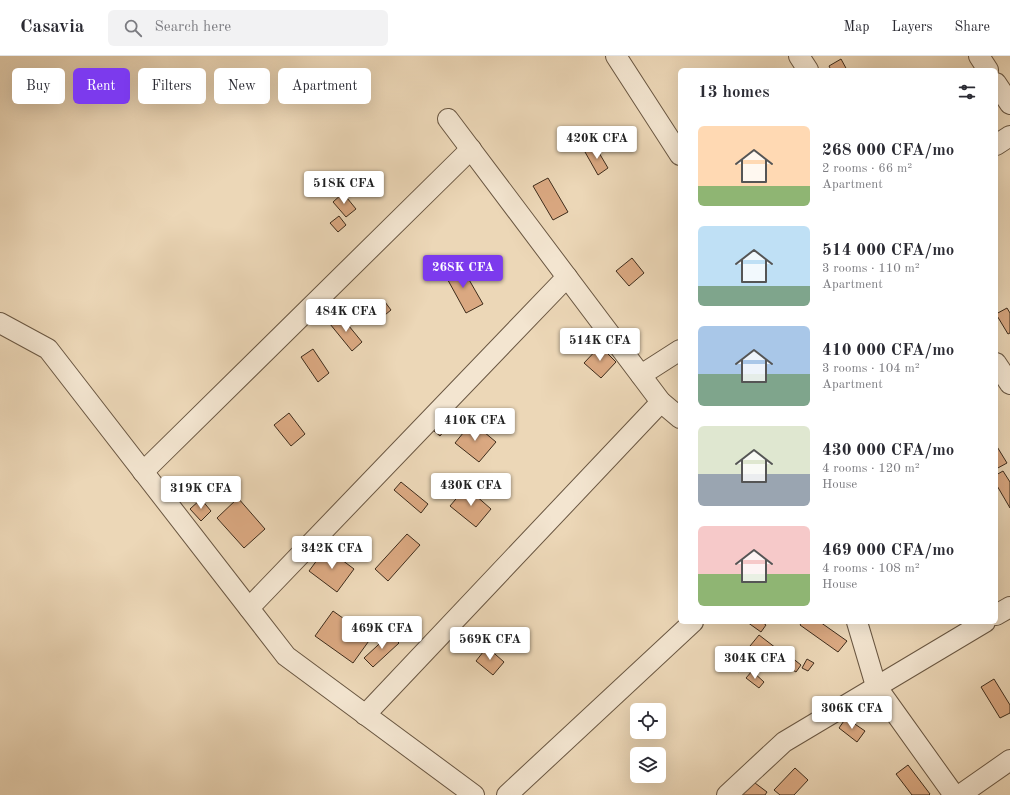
<!DOCTYPE html>
<meta charset="utf-8">
<style>
:root{--surface:#fff;--page:#f2f2f3;--text:#2b2b33;--muted:#7c7c81;--line:#e1e1e2;--accent:#7c3aed}
body{margin:0;font-family:"Old Standard TT",serif;background:var(--page);color:var(--text);height:100vh;display:flex;flex-direction:column;font-size:15px;white-space:nowrap}
*{box-sizing:border-box;margin:0}
p{font-size:13px;color:var(--muted)}
.icon{flex:none;width:22px;height:22px;fill:none;stroke:currentColor;stroke-width:2;stroke-linecap:round;stroke-linejoin:round}
.map{position:relative;flex:1;overflow:hidden}
.drawer{position:absolute;left:678px;top:12px;width:320px;height:556px;display:flex;flex-direction:column;background:var(--surface);border-radius:6px;box-shadow:0 4px 16px #0002}
.drawer>*{flex:none}
.guide{position:absolute;left:12px;top:12px;width:380px;height:36px;display:flex;gap:8px}
.controls{position:absolute;left:630px;top:647px;display:grid;gap:8px}
.controls a{display:grid;place-items:center;width:36px;height:36px;border-radius:6px;background:var(--surface);box-shadow:0 4px 16px #0002;font-size:20px}
.price{position:absolute;translate:-50% -34px;padding:0 9px;border-radius:4px;background:#fff;color:#222;font-size:13px;line-height:26px;filter:drop-shadow(0 1px 2px #0008)}
.price::after{content:'';position:absolute;left:50%;top:24px;width:12px;height:9px;margin-left:-6px;background:inherit;clip-path:polygon(0 0,100% 0,50% 100%)}
.price.active{background:var(--accent);color:#fff}
ul{padding:0;list-style:none}
li{display:flex;align-items:center;gap:12px;height:100px;padding:0 20px}
li span{display:grid;place-items:center;flex:none;width:112px;height:80px;border-radius:6px;color:#555}
li>.icon{margin-inline-start:auto}
span .icon{width:48px;height:48px;fill:#fffc;stroke-width:1}
li b{font-size:17px}
h2{display:flex;justify-content:space-between;align-items:center;height:48px;padding:0 20px;font-size:17px}
.tag{padding:0 14px;border-radius:6px;background:var(--surface);box-shadow:0 4px 16px #0002;font-size:14px;line-height:36px}
.tag.active{background:var(--accent);color:#fff}
header{display:flex;align-items:center;gap:24px;box-sizing:border-box;height:56px;padding:0 20px;background:var(--surface);border-bottom:1px solid var(--line)}
header strong{font-size:19px}
nav{display:flex;gap:22px;margin-inline-start:auto;font-size:14px}
.search{width:280px;height:36px;background:var(--page);display:flex;align-items:center;gap:10px;box-sizing:border-box;padding:0 14px;border-radius:6px;color:var(--muted);font-size:15px}
.map>svg:first-child{display:block}
.building{fill:#daa881;stroke:#3e2c1b}
.lines{fill:none;stroke-linecap:round;stroke-linejoin:round}
.minor-casing{stroke:#6a5742;stroke-width:22}
.minor{stroke:#f3e5d0;stroke-width:20}
</style>
<header>
<strong>Casavia</strong>
<div class="search"><svg class="icon" aria-label="search" viewBox="0 0 24 24"><circle cx="10" cy="10" r="6"/><path d="M15 15l6 6"/></svg>Search here</div>
<nav><a>Map</a><a>Layers</a><a>Share</a></nav>
</header>
<div class="map">
<svg width="1010" height="739" viewBox="0 0 1010 739">
<rect width="100%" height="100%" fill="#ecd7b7"/>
<filter id="stains"><feTurbulence type="fractalNoise" baseFrequency=".005" numOctaves="4"/><feColorMatrix values="0 0 0 0 .2 0 0 0 0 .09 0 0 0 0 .02 0 0 0 .5 -.17"/></filter>
<radialGradient id="worn" r=".72"><stop offset=".6" stop-color="#630" stop-opacity="0"/><stop offset="1" stop-color="#630" stop-opacity=".3"/></radialGradient>
<!-- building -->
<g class="building">
<polygon points="841,3 847,14 831,14 829,10"/>
<polygon points="620,76 626,86 615,92 610,82"/>
<polygon points="595,90 608,112 598,119 585,96"/>
<polygon points="548,122 568,156 553,164 533,130"/>
<polygon points="343,137 356,153 346,161 333,146"/>
<polygon points="339,160 346,169 338,176 330,167"/>
<polygon points="632,202 644,217 629,230 616,215"/>
<polygon points="460,208 483,248 466,257 444,217"/>
<polygon points="385,246 391,254 380,263 374,255"/>
<polygon points="1007,252 1010,257 1010,277 1008,278 996,258"/>
<polygon points="340,259 362,286 352,295 330,268"/>
<polygon points="600,290 616,306 601,322 584,307"/>
<polygon points="313,293 329,317 318,326 301,301"/>
<polygon points="441,355 452,365 440,380 428,370"/>
<polygon points="289,357 305,378 291,390 274,369"/>
<polygon points="472,366 496,386 479,406 455,387"/>
<polygon points="996,389 1007,407 996,413"/>
<polygon points="1003,415 1010,426 1010,452 996,428 996,419"/>
<polygon points="401,426 428,448 421,457 394,434"/>
<polygon points="466,431 491,453 476,471 450,450"/>
<polygon points="238,442 265,473 244,492 217,462"/>
<polygon points="201,443 211,455 201,465 190,453"/>
<polygon points="407,478 420,489 388,525 375,513"/>
<polygon points="326,492 354,513 337,536 309,515"/>
<polygon points="333,555 371,582 353,607 315,580"/>
<polygon points="747,566 762,566 766,569 761,576"/>
<polygon points="802,566 820,566 847,585 838,596 800,569"/>
<polygon points="390,578 399,587 373,611 364,602"/>
<polygon points="759,579 789,602 780,613 750,590"/>
<polygon points="487,591 504,606 493,619 476,605"/>
<polygon points="791,601 801,609 796,616 785,609"/>
<polygon points="807,603 814,607 808,615 802,612"/>
<polygon points="732,604 742,611 739,616 729,608"/>
<polygon points="752,615 764,626 759,632 746,622"/>
<polygon points="994,623 1010,649 1010,657 1000,662 981,631"/>
<polygon points="846,662 865,675 857,686 839,672"/>
<polygon points="908,709 930,738 929,739 912,739 896,718"/>
<polygon points="795,712 808,724 794,739 780,739 774,734"/>
<polygon points="751,724 767,736 765,739 740,739"/>
</g>
<g class="lines">
<defs>
<g id="minor">
<polyline points="616,0 680,99"/>
<polyline points="799,0 808,14"/>
<polyline points="979,0 988,14"/>
<polyline points="996,27 1010,48"/>
<polyline points="448,63 661,346 680,362"/>
<polyline points="996,89 1010,80"/>
<polyline points="0,267 48,293 286,600 474,739"/>
<polyline points="996,307 1010,328"/>
<polyline points="641,319 680,294"/>
<polyline points="143,416 471,93"/>
<polyline points="249,552 567,221"/>
<polyline points="996,559 1010,551"/>
<polyline points="857,566 876,630 954,739"/>
<polyline points="365,659 661,346"/>
<polyline points="507,739 693,566"/>
<polyline points="727,739 784,686 985,566"/>
<polyline points="960,739 1010,704"/>
</g>
</defs>
<!-- minor casing -->
<use href="#minor" class="minor-casing"/>
<!-- minor -->
<use href="#minor" class="minor"/>
</g>
<rect width="100%" height="100%" filter="url(#stains)"/>
<rect width="100%" height="100%" fill="url(#worn)"/>
</svg>
<div class="controls">
<a><svg class="icon" aria-label="locate" viewBox="0 0 24 24"><circle cx="12" cy="12" r="6"/><path d="M12 2v4M12 18v4M2 12h4M18 12h4"/></svg></a>
<a><svg class="icon" aria-label="layers" viewBox="0 0 24 24"><path d="M12 4l9 5-9 5-9-5zM3 14l9 5 9-5"/></svg></a>
</div>
<b class="price" style="left:597px;top:104px">420K CFA</b>
<b class="price" style="left:344px;top:149px">518K CFA</b>
<b class="price active" style="left:463px;top:233px">268K CFA</b>
<b class="price" style="left:346px;top:277px">484K CFA</b>
<b class="price" style="left:600px;top:306px">514K CFA</b>
<b class="price" style="left:475px;top:386px">410K CFA</b>
<b class="price" style="left:471px;top:451px">430K CFA</b>
<b class="price" style="left:201px;top:454px">319K CFA</b>
<b class="price" style="left:332px;top:514px">342K CFA</b>
<b class="price" style="left:382px;top:594px">469K CFA</b>
<b class="price" style="left:490px;top:605px">569K CFA</b>
<b class="price" style="left:755px;top:624px">304K CFA</b>
<b class="price" style="left:852px;top:674px">306K CFA</b>
<div class="guide">
<a class="tag">Buy</a>
<a class="tag active">Rent</a>
<a class="tag">Filters</a>
<a class="tag">New</a>
<a class="tag">Apartment</a>
</div>
<section class="drawer">
<h2>13 homes<svg class="icon" aria-label="filters" viewBox="0 0 24 24"><path d="M4 7h16M4 17h16"/><circle cx="9" cy="7" r="2"/><circle cx="15" cy="17" r="2"/></svg></h2>
<ul>
<li><span style="background:linear-gradient(#ffd9b3 75%,#8fb573 0)"><svg class="icon" aria-label="home" viewBox="0 0 24 24"><path d="M3 11l9-7 9 7M6 9v11h12V9"/></svg></span><div><b>268 000 CFA/mo</b><p>2 rooms · 66 m²</p><p>Apartment</p></div></li>
<li><span style="background:linear-gradient(#bfe0f5 75%,#7fa58c 0)"><svg class="icon" aria-label="home" viewBox="0 0 24 24"><path d="M3 11l9-7 9 7M6 9v11h12V9"/></svg></span><div><b>514 000 CFA/mo</b><p>3 rooms · 110 m²</p><p>Apartment</p></div></li>
<li><span style="background:linear-gradient(#a9c7e8 60%,#7fa58c 0)"><svg class="icon" aria-label="home" viewBox="0 0 24 24"><path d="M3 11l9-7 9 7M6 9v11h12V9"/></svg></span><div><b>410 000 CFA/mo</b><p>3 rooms · 104 m²</p><p>Apartment</p></div></li>
<li><span style="background:linear-gradient(#dfe7d0 60%,#9aa5b1 0)"><svg class="icon" aria-label="home" viewBox="0 0 24 24"><path d="M3 11l9-7 9 7M6 9v11h12V9"/></svg></span><div><b>430 000 CFA/mo</b><p>4 rooms · 120 m²</p><p>House</p></div></li>
<li><span style="background:linear-gradient(#f6c9c9 60%,#8fb573 0)"><svg class="icon" aria-label="home" viewBox="0 0 24 24"><path d="M3 11l9-7 9 7M6 9v11h12V9"/></svg></span><div><b>469 000 CFA/mo</b><p>4 rooms · 108 m²</p><p>House</p></div></li>
</ul>
</section>
</div>
